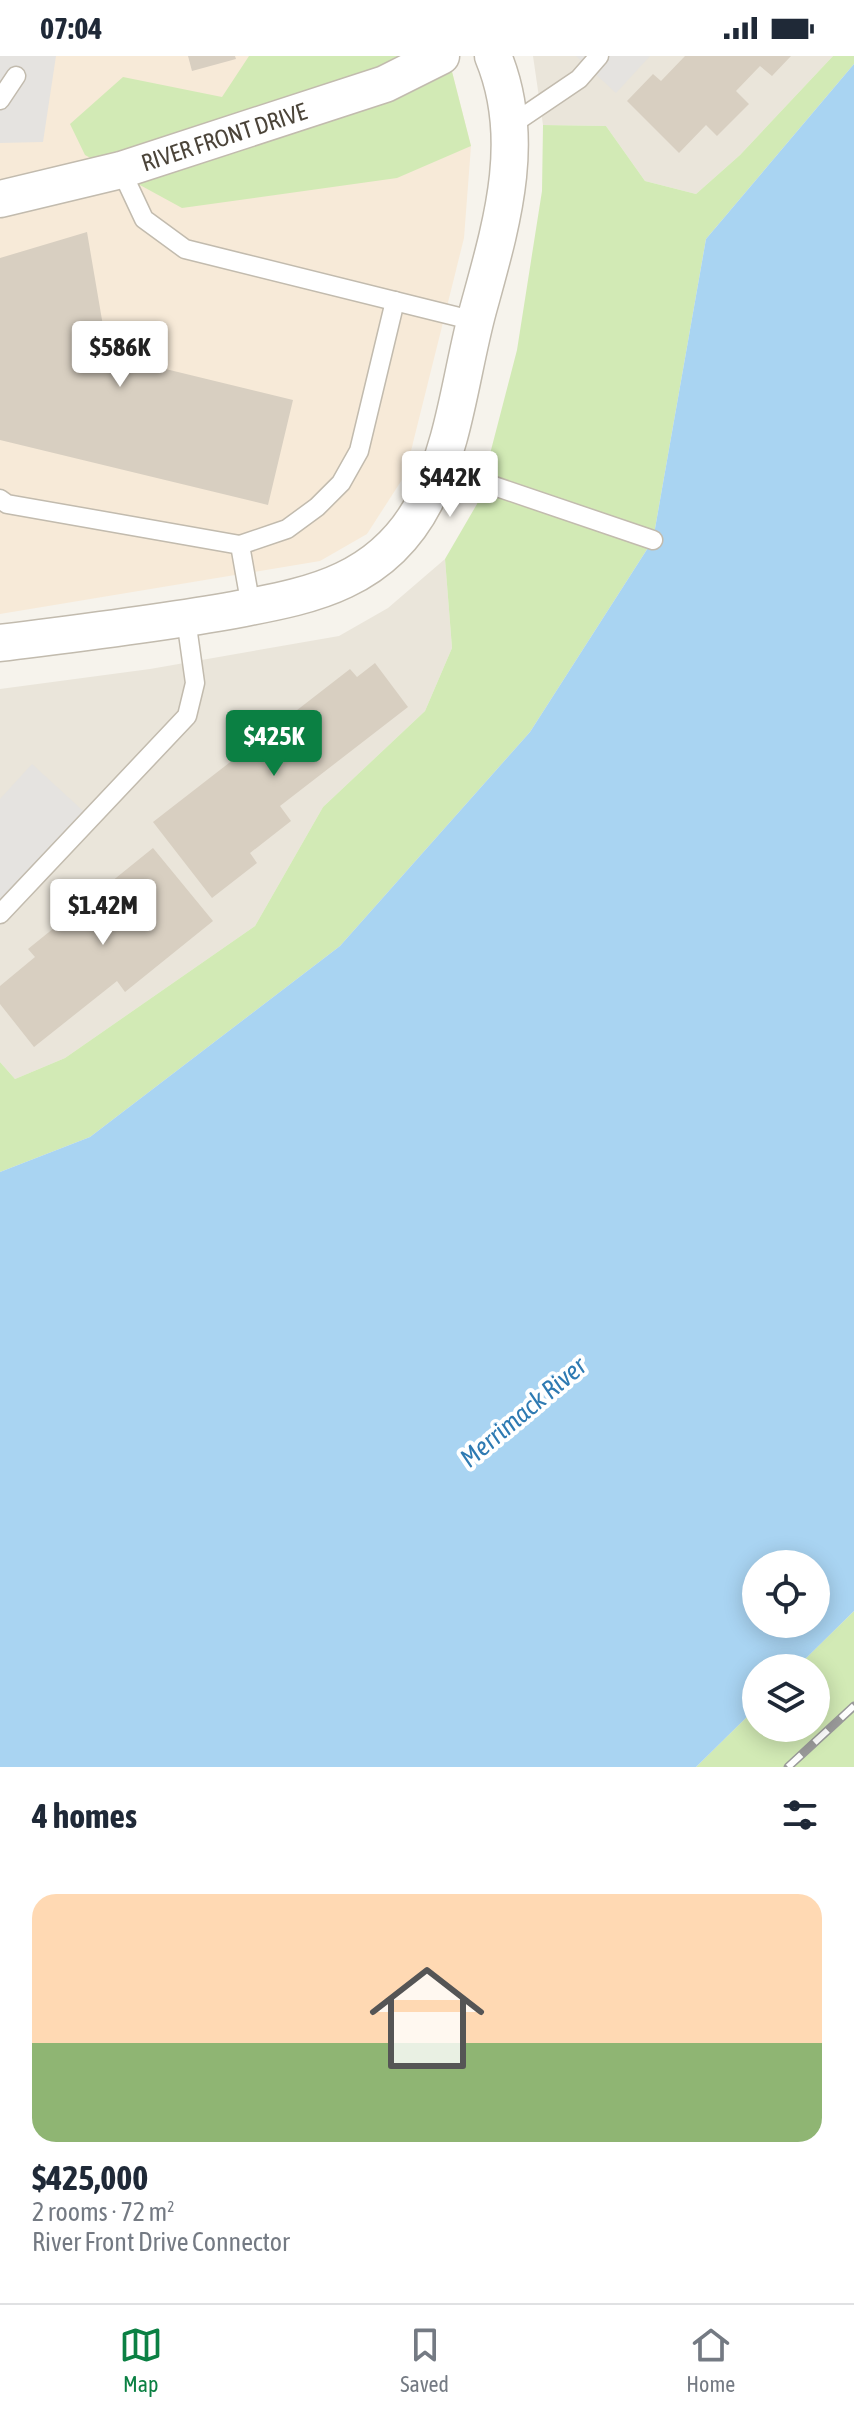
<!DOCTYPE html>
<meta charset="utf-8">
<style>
:root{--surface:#fff;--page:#f2f2f3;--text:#1f2937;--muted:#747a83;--line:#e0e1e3;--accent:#0b8043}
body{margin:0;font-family:"Asap Condensed",sans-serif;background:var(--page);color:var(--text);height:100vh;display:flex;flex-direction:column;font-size:30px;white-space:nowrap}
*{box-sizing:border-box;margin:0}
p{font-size:26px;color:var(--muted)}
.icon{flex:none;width:44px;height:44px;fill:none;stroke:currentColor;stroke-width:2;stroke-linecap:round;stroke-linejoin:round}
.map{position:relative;height:1711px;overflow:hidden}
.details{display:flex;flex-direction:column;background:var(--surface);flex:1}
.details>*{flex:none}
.fabs{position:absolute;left:742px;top:1494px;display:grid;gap:16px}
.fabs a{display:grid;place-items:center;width:88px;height:88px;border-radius:50%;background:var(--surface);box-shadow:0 4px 20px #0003;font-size:40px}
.price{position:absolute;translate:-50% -68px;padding:0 18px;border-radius:8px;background:#fff;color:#222;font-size:26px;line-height:52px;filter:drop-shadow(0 2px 4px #0008)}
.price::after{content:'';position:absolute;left:50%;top:48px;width:24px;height:18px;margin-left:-12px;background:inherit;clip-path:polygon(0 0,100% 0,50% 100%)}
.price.current{background:var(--accent);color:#fff}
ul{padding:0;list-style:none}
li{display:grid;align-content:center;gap:16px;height:424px;padding:0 32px}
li+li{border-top:2px solid var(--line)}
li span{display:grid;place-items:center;height:248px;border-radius:24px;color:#555}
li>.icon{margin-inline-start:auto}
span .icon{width:144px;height:144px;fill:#fffc;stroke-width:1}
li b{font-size:34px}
h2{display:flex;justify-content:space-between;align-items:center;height:96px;padding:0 32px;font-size:34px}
.status{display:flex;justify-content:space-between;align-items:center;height:56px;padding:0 40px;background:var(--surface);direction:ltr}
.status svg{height:22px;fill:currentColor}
.tabs{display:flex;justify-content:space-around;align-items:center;height:112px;border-top:2px solid var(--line);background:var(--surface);font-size:22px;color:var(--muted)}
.tabs a{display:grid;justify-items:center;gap:4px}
.tabs .current{color:var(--accent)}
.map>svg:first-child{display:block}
.residential{fill:#eae5da}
.commercial{fill:#f7ead8}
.green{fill:#d2eab5}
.parking{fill:#e5e3e0}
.water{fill:#a9d4f2;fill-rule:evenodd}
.building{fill:#d8cfc1}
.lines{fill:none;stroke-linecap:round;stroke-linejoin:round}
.lane-casing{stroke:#c2bbae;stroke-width:21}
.street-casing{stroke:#c2bbae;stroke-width:39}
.lane{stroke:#fff;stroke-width:18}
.street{stroke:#fff;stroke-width:36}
.rail-casing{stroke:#9a9a9a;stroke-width:9}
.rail{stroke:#fff;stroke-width:6;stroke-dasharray:18;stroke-linecap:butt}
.labels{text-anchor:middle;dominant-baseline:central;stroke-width:8;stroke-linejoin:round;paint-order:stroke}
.street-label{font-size:24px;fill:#4b4439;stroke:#fff}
.water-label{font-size:26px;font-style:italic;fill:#2e7ab2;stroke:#fff}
</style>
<div class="status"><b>07:04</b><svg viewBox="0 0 49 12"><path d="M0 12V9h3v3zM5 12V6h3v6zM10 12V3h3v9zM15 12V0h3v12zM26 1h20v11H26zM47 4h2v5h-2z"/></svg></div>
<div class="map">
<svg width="854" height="1711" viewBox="0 0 854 1711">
<rect width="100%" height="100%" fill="#f6f3ec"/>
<!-- residential -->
<g class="residential">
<polygon points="533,0 833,0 740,99 696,138 645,125 606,70 543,69"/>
<polygon points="445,503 452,592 425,655 323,751 255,870 65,1002 15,1023 0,1006 0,633 150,613 339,580 388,552"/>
</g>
<!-- commercial -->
<polygon class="commercial" points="0,0 448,0 471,90 464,182 405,419 367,478 320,505 0,558"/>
<!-- green -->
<g class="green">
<polygon points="249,0 448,0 471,90 397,122 182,152 85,99 70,68 123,21 222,41"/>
<polygon points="833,0 854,0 854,8 706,183 653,484 530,676 340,890 90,1081 0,1116 0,1006 15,1023 65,1002 255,870 323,751 425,655 452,592 445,503 477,448 517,294 542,135 543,69 606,70 645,125 696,138 740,99"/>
<polygon points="854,1555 854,1711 696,1711 756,1652 756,1672 816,1672 816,1612 796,1612"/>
</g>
<!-- parking -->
<g class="parking">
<polygon points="0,0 56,0 43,86 0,87"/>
<polygon points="576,0 650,0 616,37"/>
<polygon points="32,708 93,764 11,854 0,844 0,743"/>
</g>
<!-- water -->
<path class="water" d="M 854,8 L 854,1555 L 796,1612 L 756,1612 L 756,1652 L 696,1711 L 0,1711 L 0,1116 L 90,1081 L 340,890 L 530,676 L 653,484 L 706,183 ZM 756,1508 L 816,1508 L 816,1568 L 756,1568 Z"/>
<!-- building -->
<g class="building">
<polygon points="188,0 235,0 236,3 192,15"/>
<polygon points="685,0 791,0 772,20 760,10 736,35 749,48 717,80 706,69 679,97 627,45 653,18 661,25"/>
<polygon points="87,176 108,299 293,344 268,449 0,384 0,202"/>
<polygon points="375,607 408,651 280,750 291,765 250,797 257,807 212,842 153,766 350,613 357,621"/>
<polygon points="153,792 213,865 125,936 117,925 34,991 0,948 0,930 35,901 28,893"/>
</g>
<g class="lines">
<defs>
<g id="lane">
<polyline points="0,44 16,20"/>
<polyline points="511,69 579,23 599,0"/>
<polyline points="121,114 144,163 185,193 475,265"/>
<polyline points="441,412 653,484"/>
<polyline points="0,443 7,448 240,489 251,551"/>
<polyline points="240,489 287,473 317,451 341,427 359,395 395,245"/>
<polyline points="0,858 187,660 195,627 186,563"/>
</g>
<g id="street">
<polyline points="0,143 121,114 385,28 441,0"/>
<path d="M 0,587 C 78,577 156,568 234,554 C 270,547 311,540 344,524 C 380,507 407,480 425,445 C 455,387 461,317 478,254 C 501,170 528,84 493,0"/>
</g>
</defs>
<!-- lane casing -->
<use href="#lane" class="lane-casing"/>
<!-- street casing -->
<use href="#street" class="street-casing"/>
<!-- lane -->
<use href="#lane" class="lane"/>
<!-- street -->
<use href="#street" class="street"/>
<defs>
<polyline id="rail" points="788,1711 854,1650"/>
</defs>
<!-- rail casing -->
<use href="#rail" class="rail-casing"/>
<!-- rail -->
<use href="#rail" class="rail"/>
</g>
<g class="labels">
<!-- street labels -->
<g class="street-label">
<text transform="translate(224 81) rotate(-18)">RIVER FRONT DRIVE</text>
</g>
<!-- water labels -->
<g class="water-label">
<text transform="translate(523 1356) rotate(-40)">Merrimack River</text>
</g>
</g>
</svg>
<div class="fabs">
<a><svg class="icon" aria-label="locate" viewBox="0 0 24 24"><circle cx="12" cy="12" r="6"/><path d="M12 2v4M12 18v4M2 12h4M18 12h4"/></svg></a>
<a><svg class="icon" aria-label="layers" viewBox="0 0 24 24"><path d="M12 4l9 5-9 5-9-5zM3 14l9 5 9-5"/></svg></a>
</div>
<b class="price" style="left:120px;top:333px">$586K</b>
<b class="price" style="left:450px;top:463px">$442K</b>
<b class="price current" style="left:274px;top:722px">$425K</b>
<b class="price" style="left:103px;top:891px">$1.42M</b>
</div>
<section class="details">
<h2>4 homes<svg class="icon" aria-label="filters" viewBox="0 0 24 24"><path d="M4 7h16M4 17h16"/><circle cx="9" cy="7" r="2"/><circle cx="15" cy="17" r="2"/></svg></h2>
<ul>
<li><span style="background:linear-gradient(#ffd9b3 60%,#8fb573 0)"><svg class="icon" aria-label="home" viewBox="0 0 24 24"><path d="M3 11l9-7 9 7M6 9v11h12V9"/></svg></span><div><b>$425,000</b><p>2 rooms · 72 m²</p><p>River Front Drive Connector</p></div></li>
</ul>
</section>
<nav class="tabs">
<a class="current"><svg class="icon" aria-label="map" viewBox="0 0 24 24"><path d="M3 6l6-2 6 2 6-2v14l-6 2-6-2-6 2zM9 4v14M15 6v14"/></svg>Map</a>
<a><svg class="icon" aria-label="saved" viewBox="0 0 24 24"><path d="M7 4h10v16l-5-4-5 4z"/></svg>Saved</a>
<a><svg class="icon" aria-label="home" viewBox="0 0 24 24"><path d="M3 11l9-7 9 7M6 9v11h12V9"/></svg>Home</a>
</nav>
